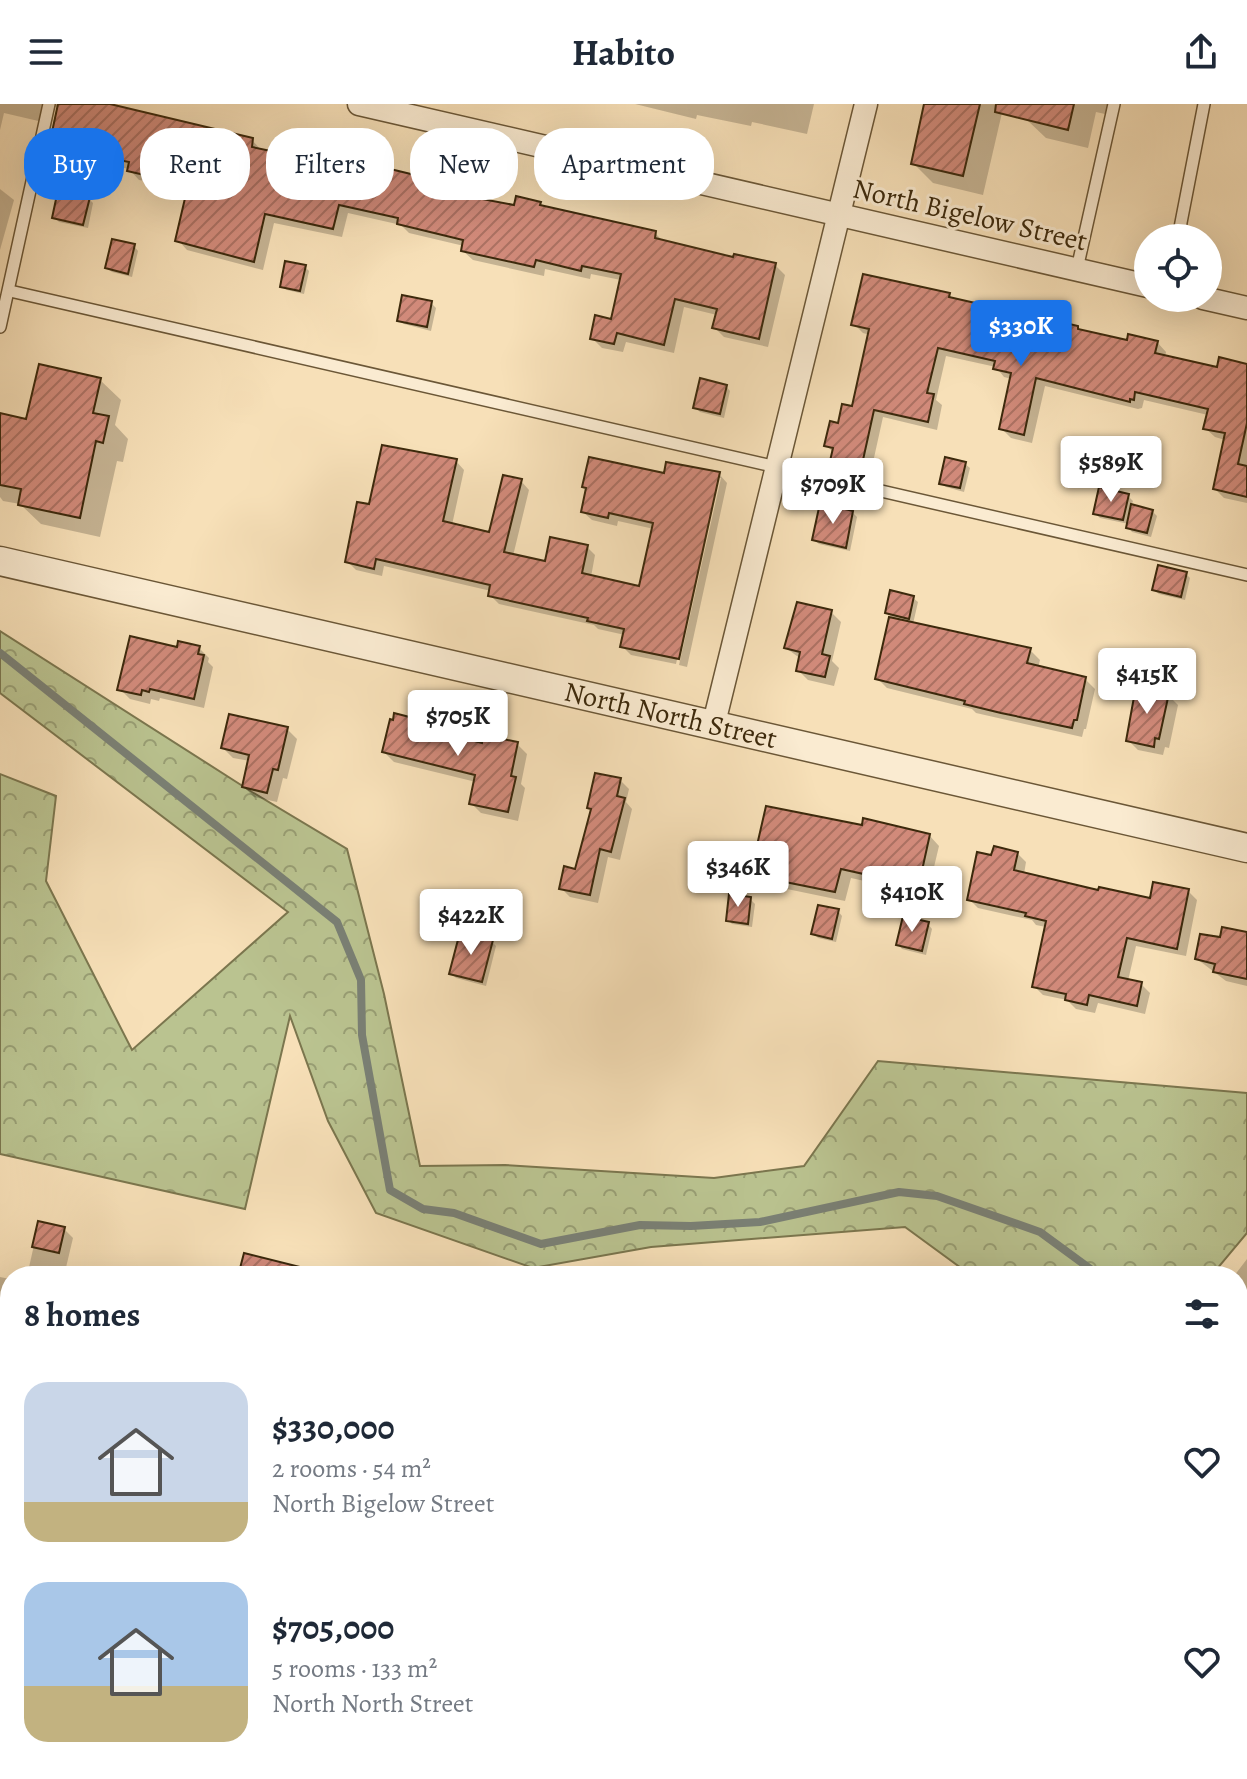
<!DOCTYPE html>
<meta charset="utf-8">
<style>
:root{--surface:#fff;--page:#f6f6f7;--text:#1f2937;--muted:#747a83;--accent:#1a73e8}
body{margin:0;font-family:Alegreya,serif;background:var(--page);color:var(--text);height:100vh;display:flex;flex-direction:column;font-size:30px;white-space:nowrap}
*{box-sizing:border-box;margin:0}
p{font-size:26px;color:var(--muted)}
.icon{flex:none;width:44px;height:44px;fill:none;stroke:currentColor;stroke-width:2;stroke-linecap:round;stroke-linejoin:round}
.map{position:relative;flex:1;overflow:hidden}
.drawer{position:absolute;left:0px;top:1162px;width:1248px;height:514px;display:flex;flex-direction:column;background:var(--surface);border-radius:32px 32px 0 0;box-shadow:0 8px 32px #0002}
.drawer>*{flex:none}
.banner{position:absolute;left:24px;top:24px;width:800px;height:72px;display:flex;gap:16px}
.fabs{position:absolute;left:1134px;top:120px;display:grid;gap:16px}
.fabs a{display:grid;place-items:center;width:88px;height:88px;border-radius:50%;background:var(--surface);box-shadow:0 8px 32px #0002;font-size:40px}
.price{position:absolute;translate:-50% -68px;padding:0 18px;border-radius:8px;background:#fff;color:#222;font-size:26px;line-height:52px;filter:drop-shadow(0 2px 4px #0008)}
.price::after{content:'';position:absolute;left:50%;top:48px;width:24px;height:18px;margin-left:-12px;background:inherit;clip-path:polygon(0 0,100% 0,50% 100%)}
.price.selected{background:var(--accent);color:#fff}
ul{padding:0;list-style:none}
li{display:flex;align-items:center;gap:24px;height:200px;padding:0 24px}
li span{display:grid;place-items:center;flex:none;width:224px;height:160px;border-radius:24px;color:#555}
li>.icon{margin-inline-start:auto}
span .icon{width:96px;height:96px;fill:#fffc;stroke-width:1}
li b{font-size:34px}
h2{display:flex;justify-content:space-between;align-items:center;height:96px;padding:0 24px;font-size:34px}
.pill{padding:0 28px;border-radius:32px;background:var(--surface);box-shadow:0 8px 32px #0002;font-size:28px;line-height:72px}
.pill.selected{background:var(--accent);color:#fff}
header{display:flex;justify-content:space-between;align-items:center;height:104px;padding:0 24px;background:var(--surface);font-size:36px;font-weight:700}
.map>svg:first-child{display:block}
.forest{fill:url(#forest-crowns);stroke:#7b764e;stroke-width:2}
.shadow{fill:#0003}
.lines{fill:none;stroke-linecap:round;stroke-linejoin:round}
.stream{stroke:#7a8075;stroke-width:8}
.building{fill:url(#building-hatch);stroke:#3c290c;stroke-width:2}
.service-casing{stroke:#6b5737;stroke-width:14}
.minor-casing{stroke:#6b5737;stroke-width:25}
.tertiary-casing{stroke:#6b5737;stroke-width:31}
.path{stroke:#3c290c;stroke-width:5;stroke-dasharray:2 4;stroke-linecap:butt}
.service{stroke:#faebd1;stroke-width:11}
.minor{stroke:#faebd1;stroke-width:22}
.tertiary{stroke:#faebd1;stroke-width:28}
.labels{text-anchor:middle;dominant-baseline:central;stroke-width:6;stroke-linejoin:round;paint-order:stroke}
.street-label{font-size:28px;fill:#3c290c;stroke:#faebd1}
</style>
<header><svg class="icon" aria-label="menu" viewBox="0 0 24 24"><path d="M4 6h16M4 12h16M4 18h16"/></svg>Habito<svg class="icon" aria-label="share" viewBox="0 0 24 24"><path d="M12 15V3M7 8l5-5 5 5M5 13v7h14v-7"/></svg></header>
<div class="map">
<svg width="1247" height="1675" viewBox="0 0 1247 1675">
<defs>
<pattern id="forest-crowns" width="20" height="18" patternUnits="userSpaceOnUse" patternTransform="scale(2)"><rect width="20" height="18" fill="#bac390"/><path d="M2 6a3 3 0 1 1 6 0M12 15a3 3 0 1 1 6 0" fill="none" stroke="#989e74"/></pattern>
<pattern id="building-hatch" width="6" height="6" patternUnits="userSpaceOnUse" patternTransform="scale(2)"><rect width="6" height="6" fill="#d18a7a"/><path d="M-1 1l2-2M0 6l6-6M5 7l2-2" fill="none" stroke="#ab7162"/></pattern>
</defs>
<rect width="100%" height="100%" fill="#f7e0b8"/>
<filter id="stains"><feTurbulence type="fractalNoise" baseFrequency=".0025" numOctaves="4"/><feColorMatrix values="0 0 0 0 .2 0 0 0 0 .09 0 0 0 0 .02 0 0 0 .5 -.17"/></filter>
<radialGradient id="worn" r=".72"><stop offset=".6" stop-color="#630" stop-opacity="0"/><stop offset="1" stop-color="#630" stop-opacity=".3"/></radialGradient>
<!-- forest -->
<g class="forest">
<polygon points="0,527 252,688 347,745 384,890 420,1062 505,1061 714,1074 804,1062 878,957 1247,989 1247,1129 1211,1172 972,1172 905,1123 651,1143 533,1164 376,1109 328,1017 290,912 245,1105 0,1050 0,670 56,692 46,777 132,946 288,808 0,589"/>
<polygon points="1238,1384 1247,1387 1247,1442 1238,1438"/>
</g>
<!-- shadow -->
<g class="shadow">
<polygon points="0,0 98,0 252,36 262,47 451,82 462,93 515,104 540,100 545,104 655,129 665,139 735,155 775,161 785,171 768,243 724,233 715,224 717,211 684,203 674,249 626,238 623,248 602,244 592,234 613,218 621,176 591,170 590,175 545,165 544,172 473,156 463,147 464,142 409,129 401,121 348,109 342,133 274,119 263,166 187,146 178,136 187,96 168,92 159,80 139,76 129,65 60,50 51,41 59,2 51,4 47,19 4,9 0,26"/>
<polygon points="635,0 814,0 807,30 752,18 751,22 697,11 696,15"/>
<polygon points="926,0 1004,0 983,91 933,79 913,59"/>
<polygon points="1030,0 1116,0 1114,12 1096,8 1088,44 1046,34 1026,15"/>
<polygon points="0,85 14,96 0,146"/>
<polygon points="89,95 93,99 88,124 59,118 54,113"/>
<polygon points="134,142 138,147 132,173 112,168 107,164"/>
<polygon points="305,163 309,167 304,190 287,186 282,182"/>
<polygon points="949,191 954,196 1008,209 1043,213 1047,217 1078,224 1082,228 1129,238 1157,238 1166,248 1165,253 1219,265 1247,262 1247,399 1224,394 1215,385 1225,336 1215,333 1205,324 1208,311 1144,296 1142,304 1138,305 1045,282 1032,339 1011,334 1002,325 1012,275 1004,273 996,263 946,252 936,296 942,301 937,326 883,313 870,372 841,366 832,357 834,349 826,341 853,304 870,231 863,229 854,220"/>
<polygon points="431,199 436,204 431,227 404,220 399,216"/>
<polygon points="100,276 121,296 115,321 128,335 123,358 117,357 100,433 41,420 20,400 3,397 0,393 0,311 28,318"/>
<polygon points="726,282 730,287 724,314 700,308 695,303"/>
<polygon points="456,357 464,366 452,421 490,430 521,377 529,386 513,452 547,459 587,443 595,451 591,473 640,484 654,425 618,417 617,422 592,416 583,408 588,386 584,383 666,371 719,370 727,379 687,563 679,561 721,374 716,374 676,560 631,551 622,542 625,531 598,525 594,521 499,500 490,491 491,487 384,462 382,472 356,466 348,458 371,403"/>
<polygon points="965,360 970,364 964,388 946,383 941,379"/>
<polygon points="1128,392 1133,397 1131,402 1152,407 1157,412 1151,433 1132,428 1128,423 1129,420 1100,414 1095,409"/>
<polygon points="852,408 857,413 850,447 819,440 814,436"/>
<polygon points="1186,470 1190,474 1185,496 1159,490 1154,486"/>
<polygon points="913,494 918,498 913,520 1030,546 1040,556 1038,564 1085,575 1095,585 1086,625 1084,625 1082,633 976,609 972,605 887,584 877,574 891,513 887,509"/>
<polygon points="831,508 841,518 832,557 839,564 834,582 808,576 798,566 801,555 786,544"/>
<polygon points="199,544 209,554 208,558 213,563 204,604 160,594 159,597 151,595 150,600 130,595 120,585 179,545"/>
<polygon points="1168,591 1178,601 1169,644 1165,643 1163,651 1138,646 1128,636"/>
<polygon points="432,621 442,631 483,641 517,640 527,650 521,680 525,684 518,717 481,709 471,699 476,678 394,658 384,648"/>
<polygon points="287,625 297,635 287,675 283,674 277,698 254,693 244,683 250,657 233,654 223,644"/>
<polygon points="620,676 629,685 626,698 632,705 620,756 608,753 598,799 570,793 561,784 577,767 592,707 589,703"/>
<polygon points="863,723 929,731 939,742 930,780 916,777 914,788 851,774 845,797 787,785 777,775 780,762 768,760 758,750"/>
<polygon points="1017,749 1026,758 1024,770 1100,789 1152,796 1188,787 1197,796 1186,852 1136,842 1128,877 1141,880 1150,889 1145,910 1098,899 1095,909 1076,905 1067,896 1043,891 1034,882 1046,823 1036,821 1032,816 978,804 969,795 993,753"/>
<polygon points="750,795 755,800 752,823 732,820 728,816"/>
<polygon points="838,807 842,812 836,838 818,834 814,830"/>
<polygon points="928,820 932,825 926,851 902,845 898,840"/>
<polygon points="1247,831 1247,882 1226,877 1197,855 1221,836"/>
<polygon points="492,838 496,842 486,882 456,874 452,870"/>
<polygon points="39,1119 64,1125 73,1134 64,1172 27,1172"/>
<polygon points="1247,1155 1247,1198 1238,1192 1238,1172 1234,1172"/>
<polygon points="0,1173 10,1175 10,1216 0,1214"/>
<polygon points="1247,1274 1247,1330 1239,1322"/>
<polygon points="1238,1475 1247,1479 1247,1526 1238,1523"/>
<polygon points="0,1545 10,1548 10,1635 0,1632"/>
<polygon points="1238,1643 1247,1646 1247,1675 1201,1675 1160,1666 1238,1666"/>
<polygon points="181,1666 259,1666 254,1675 203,1675"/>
<polygon points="296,1666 443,1666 441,1675 294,1675"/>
<polygon points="480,1666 581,1666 579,1675 482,1675 479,1671"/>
</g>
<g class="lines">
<!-- stream -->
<g class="stream">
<polyline points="0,549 337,818 361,876 362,931 390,1086 423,1105 454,1109 541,1140 640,1121 691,1122 760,1118 899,1088 937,1092 1040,1128 1100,1172"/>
<polyline points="1238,1353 1247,1365"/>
</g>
</g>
<!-- building -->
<g class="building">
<polygon points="58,0 110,0 253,34 252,43 343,62 345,54 452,80 450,89 514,101 516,92 541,98 540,101 656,127 655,134 733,153 734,150 776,159 759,235 712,224 717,205 675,195 664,241 617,229 614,240 590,235 595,211 611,215 621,170 582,162 581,167 536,156 534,163 461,147 463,136 397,120 398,114 339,101 333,125 265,110 254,158 175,137 186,90 156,83 158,74 127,67 129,58 49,42"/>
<polygon points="924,0 980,0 963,72 911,60"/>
<polygon points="996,0 1074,0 1068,26 995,8"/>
<polygon points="58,86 90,93 83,121 52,114"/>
<polygon points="112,135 135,140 128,170 105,164"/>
<polygon points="285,157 306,161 300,187 280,183"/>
<polygon points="863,170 950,189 949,193 1006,206 1007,203 1044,211 1044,214 1078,222 1078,225 1127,236 1128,230 1158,237 1155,249 1217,263 1219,253 1247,260 1247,319 1238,360 1247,362 1247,393 1213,385 1225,329 1203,325 1208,305 1135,288 1134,296 1130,295 1130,298 1036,274 1024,331 999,325 1011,269 993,265 995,257 938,244 927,289 934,290 928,318 874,306 861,365 830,357 833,344 824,342 830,317 838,319 842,300 852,302 869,225 851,221"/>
<polygon points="402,191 432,197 427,223 397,217"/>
<polygon points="39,260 101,274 93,309 109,312 103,339 96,337 80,414 18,401 21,385 0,381 0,309 26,315"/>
<polygon points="700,274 727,281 720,310 693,304"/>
<polygon points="382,341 457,355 443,417 489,428 503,371 522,375 504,448 545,457 550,433 588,441 582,469 639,482 653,419 609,409 608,414 581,408 586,384 582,383 589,353 664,369 666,358 720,368 679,555 620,543 624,525 587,517 588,514 488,492 490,481 376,455 374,465 345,458 357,398 369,400"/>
<polygon points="945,353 966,358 960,384 939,380"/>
<polygon points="1099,383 1129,390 1123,416 1093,410"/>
<polygon points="820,399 853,407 846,444 812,436"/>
<polygon points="1131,400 1153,406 1147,429 1126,424"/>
<polygon points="1158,461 1187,468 1181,493 1152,486"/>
<polygon points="890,486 914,492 909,515 885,509"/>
<polygon points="797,498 832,506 822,550 830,552 825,573 796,567 800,548 784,544"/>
<polygon points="889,513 1031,544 1027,559 1086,573 1077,616 1074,616 1072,624 1001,609 964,600 965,597 875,575"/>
<polygon points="130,532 177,543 178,537 200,542 198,550 204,551 194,595 150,585 149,588 142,586 141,591 117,586"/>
<polygon points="1136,582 1169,589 1159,635 1155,634 1154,643 1126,637"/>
<polygon points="394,609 433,619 432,626 482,639 483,631 518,638 511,672 516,673 508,708 469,700 475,671 382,648 390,615 393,616"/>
<polygon points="229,610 288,623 278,666 273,665 267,689 242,683 249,651 221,644"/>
<polygon points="595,669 621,674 617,692 625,694 611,748 600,745 590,791 559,785 564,762 575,765 591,705 587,704"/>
<polygon points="766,702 862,721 863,714 930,730 921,771 907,768 904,779 841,765 835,788 775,776 779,755 755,750"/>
<polygon points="994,742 1018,748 1014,766 1098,786 1099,783 1150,794 1153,778 1189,785 1177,845 1127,834 1118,873 1142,878 1137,902 1089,891 1087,901 1065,896 1066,890 1032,883 1046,817 1025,812 1026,809 967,796 977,748 991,751"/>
<polygon points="729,790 751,793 748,820 726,817"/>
<polygon points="818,801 839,805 832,835 811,830"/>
<polygon points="903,812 929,818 922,847 896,841"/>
<polygon points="1222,823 1247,828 1247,875 1213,868 1215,860 1195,855 1200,830 1220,833"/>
<polygon points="460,828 493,836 482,878 449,870"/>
<polygon points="38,1117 65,1123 59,1149 32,1143"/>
<polygon points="244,1149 304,1164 303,1172 238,1172"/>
</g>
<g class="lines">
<defs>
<g id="service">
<polyline points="1178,134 1204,0"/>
<polyline points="1077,165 1114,0"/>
<polyline points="10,187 1247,471"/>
<polyline points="0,223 49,0"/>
<polyline points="0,1472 10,1475"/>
<polyline points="841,1666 864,1671"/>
</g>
<g id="minor">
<polyline points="359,0 1148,182"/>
<polyline points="1203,194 1247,204"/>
<polyline points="713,623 866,0"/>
<polyline points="0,1287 10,1289"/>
<polyline points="1238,1582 1247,1585"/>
<polyline points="69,1675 71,1666"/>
</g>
<g id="tertiary">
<path id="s1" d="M 0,457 L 1247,744"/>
</g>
</defs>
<!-- service casing -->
<use href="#service" class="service-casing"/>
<!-- minor casing -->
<use href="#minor" class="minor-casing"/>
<!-- tertiary casing -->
<use href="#tertiary" class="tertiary-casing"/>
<!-- path -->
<polyline class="path" points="1238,1331 1242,1330 1247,1336"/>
<!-- service -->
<use href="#service" class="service"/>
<!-- minor -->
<use href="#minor" class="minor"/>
<!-- tertiary -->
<use href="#tertiary" class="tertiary"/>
</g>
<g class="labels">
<!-- street labels -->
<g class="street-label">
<text transform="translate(970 111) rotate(13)">North Bigelow Street</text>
<text stroke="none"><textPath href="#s1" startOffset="688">North North Street</textPath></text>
</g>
</g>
<rect width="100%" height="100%" filter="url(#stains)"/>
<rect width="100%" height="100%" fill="url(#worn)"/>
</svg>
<div class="fabs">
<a><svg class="icon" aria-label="locate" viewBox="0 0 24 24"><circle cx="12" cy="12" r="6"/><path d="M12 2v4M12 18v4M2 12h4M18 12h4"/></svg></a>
</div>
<b class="price selected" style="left:1021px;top:264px">$330K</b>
<b class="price" style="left:1111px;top:400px">$589K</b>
<b class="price" style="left:833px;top:422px">$709K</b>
<b class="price" style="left:1147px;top:612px">$415K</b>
<b class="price" style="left:458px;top:654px">$705K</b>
<b class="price" style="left:738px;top:805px">$346K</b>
<b class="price" style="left:912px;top:830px">$410K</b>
<b class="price" style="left:471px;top:853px">$422K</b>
<div class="banner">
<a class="pill selected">Buy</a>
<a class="pill">Rent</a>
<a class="pill">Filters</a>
<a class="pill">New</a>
<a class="pill">Apartment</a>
</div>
<section class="drawer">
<h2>8 homes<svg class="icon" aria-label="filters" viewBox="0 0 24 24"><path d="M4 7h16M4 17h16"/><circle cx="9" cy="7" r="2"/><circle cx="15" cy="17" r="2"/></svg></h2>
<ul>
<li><span style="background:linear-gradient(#c9d6e8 75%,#c2b280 0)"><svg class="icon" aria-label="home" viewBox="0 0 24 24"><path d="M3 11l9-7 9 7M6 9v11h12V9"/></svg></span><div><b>$330,000</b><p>2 rooms · 54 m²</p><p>North Bigelow Street</p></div><svg class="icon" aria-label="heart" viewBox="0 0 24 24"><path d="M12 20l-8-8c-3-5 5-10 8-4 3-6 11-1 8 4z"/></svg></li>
<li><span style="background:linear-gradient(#a9c7e8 65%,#c2b280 0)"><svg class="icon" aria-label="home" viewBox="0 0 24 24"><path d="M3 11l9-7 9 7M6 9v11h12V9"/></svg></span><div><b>$705,000</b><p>5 rooms · 133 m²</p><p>North North Street</p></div><svg class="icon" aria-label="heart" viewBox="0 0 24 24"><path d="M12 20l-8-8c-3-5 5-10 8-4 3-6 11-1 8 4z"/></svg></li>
</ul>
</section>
</div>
